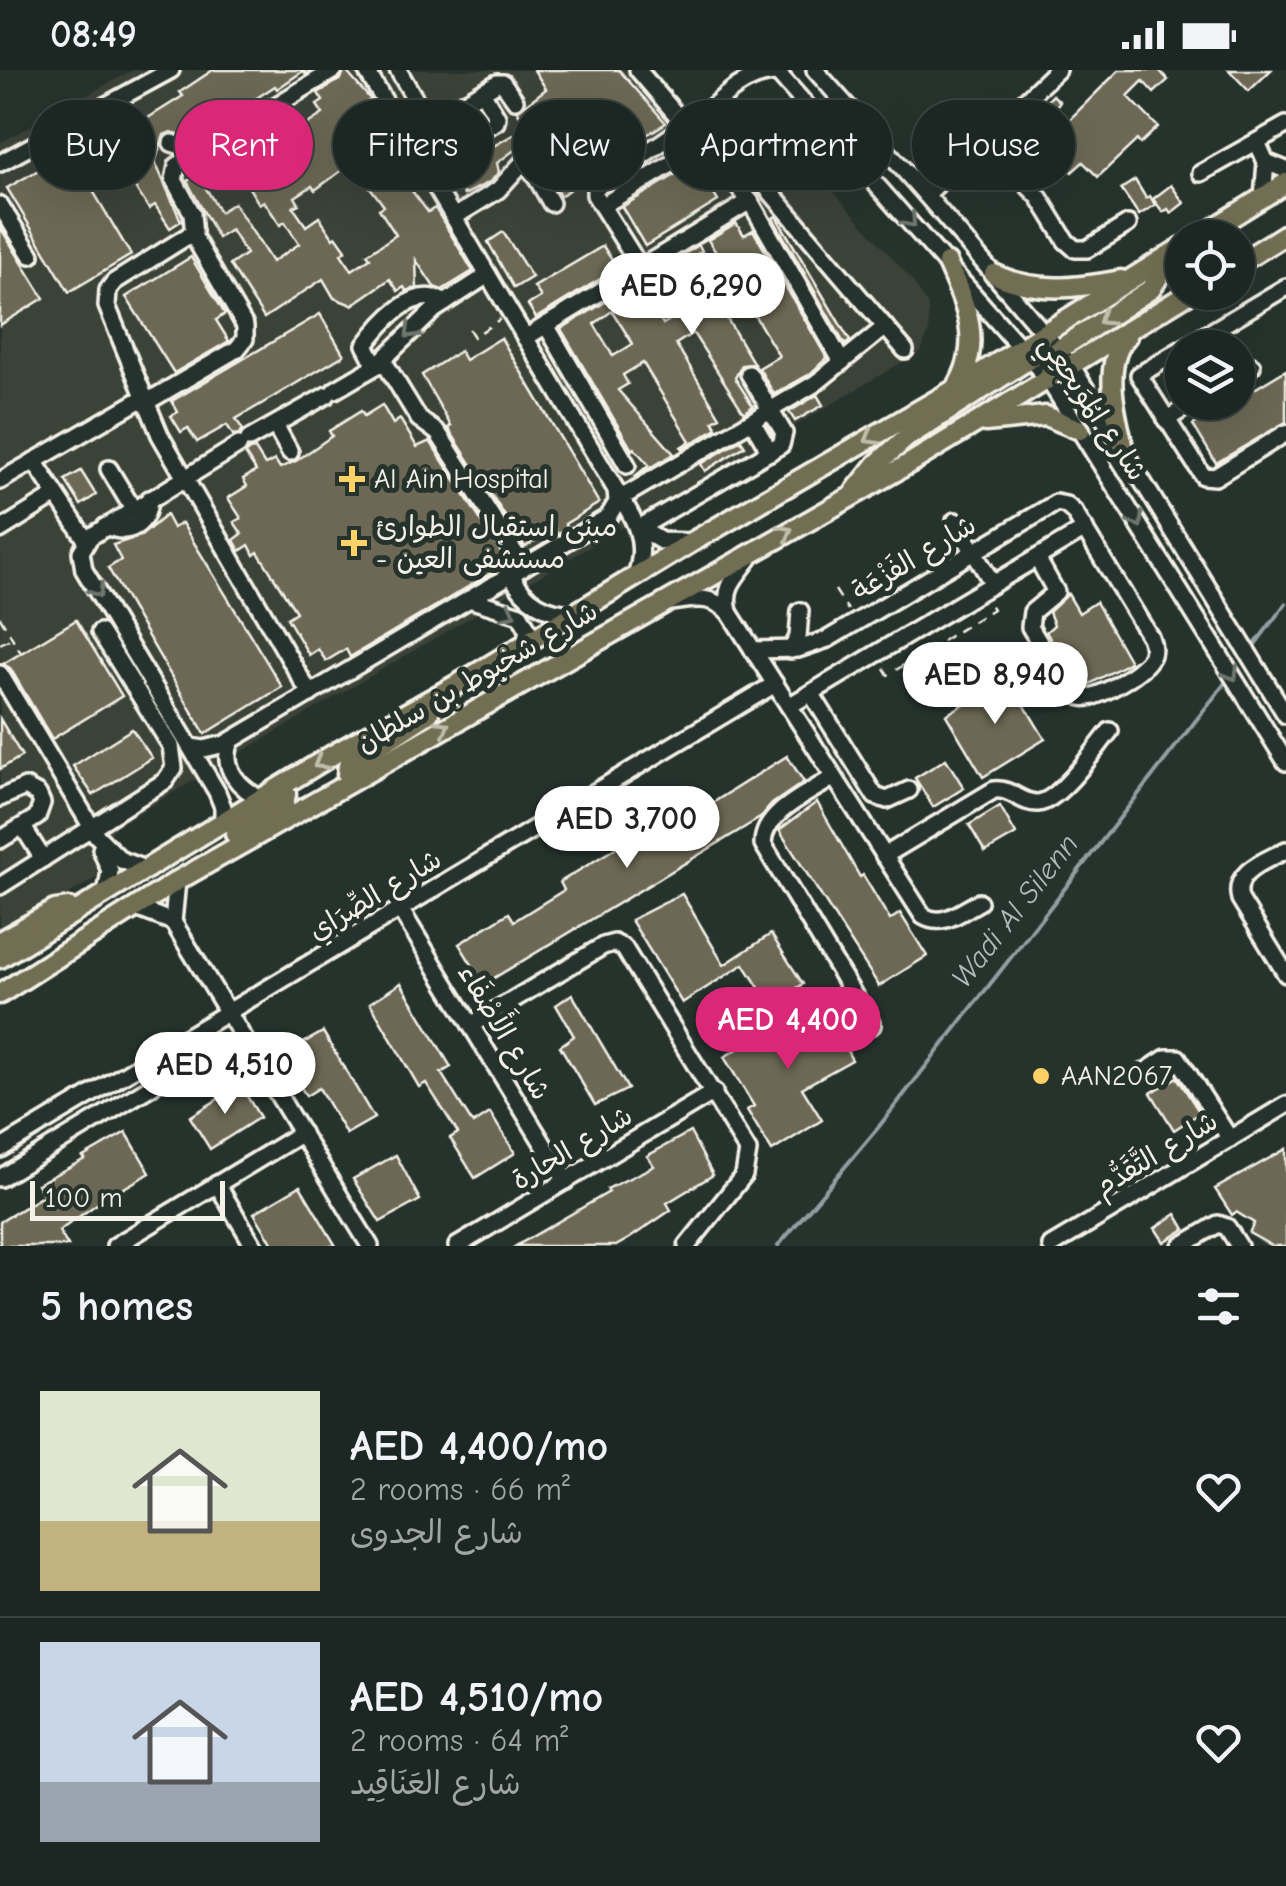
<!DOCTYPE html>
<meta charset="utf-8">
<style>
:root{--surface:#1c2622;--page:#29322f;--text:#f1f3f6;--muted:#a0a5a5;--line:#3a4340;--accent:#db2777}
body{margin:0;font-family:"Comic Neue","Playpen Sans Arabic",sans-serif;background:var(--page);color:var(--text);height:100vh;display:flex;flex-direction:column;font-size:38px;white-space:nowrap}
*{box-sizing:border-box;margin:0}
p{font-size:32px;color:var(--muted)}
.icon{flex:none;width:55px;height:55px;fill:none;stroke:currentColor;stroke-width:2;stroke-linecap:round;stroke-linejoin:round}
.map{position:relative;height:1176px;overflow:hidden}
.drawer{display:flex;flex-direction:column;background:var(--surface);flex:1}
.drawer>*{flex:none}
.banner{position:absolute;left:30px;top:30px;width:1228px;height:90px;display:flex;gap:20px}
.tools{position:absolute;left:1165px;top:150px;display:grid;gap:20px}
.tools a{display:grid;place-items:center;width:90px;height:90px;border-radius:50%;background:var(--surface);box-shadow:0 10px 40px #0002,0 0 0 2px var(--line);font-size:50px}
.scale{position:absolute;left:30px;bottom:25px;width:195px;box-sizing:border-box;padding-left:10px;border:5px solid #f4f1e8;border-top:0;font-size:28px;line-height:35px;white-space:nowrap;color:#f4f1e8;-webkit-text-stroke:8px #26332d;paint-order:stroke}
.price{position:absolute;translate:-50% -85px;padding:0 22px;border-radius:35px;background:#fff;color:#222;font-size:32px;line-height:65px;filter:drop-shadow(0 2px 5px #0008)}
.price::after{content:'';position:absolute;left:50%;top:60px;width:30px;height:22px;margin-left:-15px;background:inherit;clip-path:polygon(0 0,100% 0,50% 100%)}
.price.active{background:var(--accent);color:#fff}
ul{padding:0;list-style:none}
li{display:flex;align-items:center;gap:30px;height:250px;padding:0 40px}
li+li{border-top:2px solid var(--line)}
li span{display:grid;place-items:center;flex:none;width:280px;height:200px;border-radius:0px;color:#555}
li>.icon{margin-inline-start:auto}
span .icon{width:120px;height:120px;fill:#fffc;stroke-width:1}
li b{font-size:42px}
h2{display:flex;justify-content:space-between;align-items:center;height:120px;padding:0 40px;font-size:42px}
.pill{padding:0 35px;border-radius:45px;background:var(--surface);box-shadow:0 10px 40px #0002,0 0 0 2px var(--line);font-size:35px;line-height:90px}
.pill.active{background:var(--accent);color:#fff}
.status{display:flex;justify-content:space-between;align-items:center;height:70px;padding:0 50px;background:var(--surface);direction:ltr}
.status svg{height:28px;fill:currentColor}
.map>svg:first-child{display:block}
.built{fill:#3b4339}
.lines{fill:none;stroke-linecap:round;stroke-linejoin:round}
.stream{stroke:#929fa3;stroke-width:4}
.building{fill:#6c6754;stroke:#f4f1e8;stroke-width:2.5;fill-rule:evenodd}
.minor-casing{stroke:#f4f1e8;stroke-width:22}
.major-casing{stroke:#f4f1e8;stroke-width:25}
.path{stroke:#f4f1e8;stroke-width:2.5;stroke-dasharray:10 8;stroke-linecap:butt}
.minor{stroke:#26332d;stroke-width:15}
.major{stroke:#726e52;stroke-width:18}
.oneway{stroke:#6e766e}
.oneway2{stroke:#c0bdac}
.poi-dot{fill:#ffd166;stroke:#26332d;stroke-width:4}
.labels{text-anchor:middle;dominant-baseline:central;stroke-width:10;stroke-linejoin:round;paint-order:stroke}
.street-label{font-size:28px;fill:#f4f1e8;stroke:#26332d}
.poi-label{font-size:28px;fill:#f4f1e8;stroke:#26332d;text-anchor:start}
.water-label{font-size:30px;font-style:italic;fill:#b2bbba;stroke:#26332d}
</style>
<div class="status"><b>08:49</b><svg viewBox="0 0 49 12"><path d="M0 12V9h3v3zM5 12V6h3v6zM10 12V3h3v9zM15 12V0h3v12zM26 1h20v11H26zM47 4h2v5h-2z"/></svg></div>
<div class="map">
<svg width="1286" height="1176" viewBox="0 0 1286 1176">
<rect width="100%" height="100%" fill="#26332d"/>
<filter id="ink" filterUnits="userSpaceOnUse"><feTurbulence type="fractalNoise" baseFrequency=".01" numOctaves="2"/><feDisplacementMap in="SourceGraphic" scale="20" xChannelSelector="R" yChannelSelector="G"/><feConvolveMatrix kernelMatrix="1 2 1 2 8 2 1 2 1" color-interpolation-filters="sRGB"/></filter>
<g filter="url(#ink)">
<!-- built -->
<polygon class="built" points="133,0 650,0 717,75 761,40 912,210 928,236 929,261 921,281 115,757 108,767 106,802 0,865 0,73"/>
<g class="lines">
<!-- stream -->
<g class="stream">
<polyline points="1250,581 1286,533"/>
<polyline points="778,1176 877,1059 1229,608"/>
</g>
</g>
<!-- building -->
<g class="building">
<polygon points="213,0 312,0 306,4 303,1 277,19 275,16 205,62 200,54 183,65 171,62 164,65 155,92 181,151 170,158 155,135 149,139 129,108 124,110 102,77 112,70 107,62 137,41 143,51 183,26 180,22"/>
<path d="M 345,0 L 371,30 L 368,32 L 371,37 L 367,40 L 382,64 L 377,67 L 394,97 L 428,142 L 435,138 L 473,201 L 442,220 L 434,217 L 416,190 L 417,218 L 406,221 L 404,217 L 398,221 L 390,209 L 352,235 L 334,228 L 323,209 L 264,248 L 230,195 L 246,184 L 231,160 L 218,168 L 187,111 L 198,105 L 220,142 L 234,133 L 272,192 L 299,174 L 285,152 L 280,155 L 264,131 L 259,134 L 238,100 L 242,98 L 238,91 L 264,75 L 270,84 L 292,70 L 289,66 L 323,44 L 317,35 L 323,31 L 318,23 L 341,9 ZM 352,93 L 384,136 L 379,139 L 396,165 L 367,184 L 370,188 L 352,200 L 341,184 L 346,180 L 336,166 L 333,168 L 319,147 L 306,156 L 293,137 L 299,134 L 295,127 L 312,116 L 315,120 Z"/>
<polygon points="534,0 619,0 666,53 593,98 582,80 562,93 575,116 560,126 540,91 561,77 558,73 572,63 557,38 541,48 531,48 526,54 517,41 546,19"/>
<polygon points="1119,0 1159,0 1168,10 1154,23 1143,11 1128,26 1158,57 1140,74 1137,70 1098,107 1083,92 1072,102 1059,88 1070,78 1056,63"/>
<polygon points="1229,0 1271,0 1249,21"/>
<polygon points="1053,25 1060,32 1043,49 1036,42"/>
<polygon points="525,58 529,69 497,93 499,102 491,111 464,125 456,111 464,108 469,90"/>
<polygon points="70,82 131,185 69,222 7,118"/>
<polygon points="695,93 718,131 645,176 622,137"/>
<polygon points="1135,110 1146,128 1150,126 1155,135 1139,145 1121,119"/>
<polygon points="1171,115 1184,133 1171,143 1168,139 1163,142 1153,129"/>
<polygon points="776,146 850,271 845,275 773,148"/>
<path d="M 736,153 L 744,165 L 753,160 L 827,288 L 810,304 L 774,324 L 759,298 L 779,286 L 746,231 L 724,244 L 754,294 L 742,295 L 735,308 L 753,336 L 744,343 L 693,263 L 676,274 L 720,347 L 713,351 L 717,358 L 682,379 L 681,377 L 690,371 L 643,293 L 623,305 L 628,314 L 618,320 L 674,384 L 634,407 L 649,395 L 634,378 L 632,380 L 561,259 L 699,175 L 702,181 L 691,188 L 713,224 L 734,211 L 708,170 ZM 660,207 L 681,243 L 663,254 L 641,217 ZM 612,241 L 633,274 L 613,286 L 594,254 Z"/>
<polygon points="0,157 44,228 0,255"/>
<polygon points="503,162 532,207 514,218 488,172"/>
<polygon points="603,176 615,195 621,191 623,195 536,248 528,235 541,227 534,217"/>
<polygon points="191,187 225,244 216,250 229,271 174,303 126,227"/>
<polygon points="320,244 344,285 236,349 243,360 239,364 233,365 227,355 197,372 188,358 181,362 171,346 178,342 172,331"/>
<polygon points="501,268 599,433 565,454 567,458 557,464 555,459 525,477 448,358 451,356 422,305 460,281 465,290"/>
<polygon points="1286,300 1286,352 1216,393 1193,355 1231,332 1238,332 1238,329"/>
<polygon points="817,325 823,335 795,351 789,342"/>
<polygon points="382,335 393,354 400,349 417,377 430,371 508,493 350,587 346,579 326,591 318,579 309,585 287,548 296,542 258,482 254,485 249,475 240,481 234,470 242,464 234,452 241,448 228,428 247,416 243,409 256,401 245,384 249,380 255,379 265,395 275,390 280,398 296,391 332,366 329,361 361,341 364,346"/>
<polygon points="741,370 745,376 705,401 701,394"/>
<polygon points="81,401 96,425 81,435 65,410"/>
<polygon points="166,445 173,458 182,453 282,617 205,664 108,498 121,490 113,475 141,466"/>
<polygon points="1068,524 1079,543 1096,532 1130,592 1086,616 1070,600 1046,562 1054,555 1049,542"/>
<polygon points="76,550 122,626 52,669 10,598 3,594"/>
<polygon points="1008,608 1045,669 983,707 946,645"/>
<polygon points="0,649 22,686 0,699"/>
<polygon points="132,659 152,688 93,725 73,696"/>
<polygon points="787,686 804,712 772,734 760,748 484,914 459,874 509,843 514,851 564,820 560,812 691,732 698,742"/>
<polygon points="946,689 964,718 933,737 915,708"/>
<polygon points="817,732 860,807 863,805 890,850 900,843 927,886 879,916 779,760"/>
<polygon points="1000,736 1016,764 985,782 969,755"/>
<polygon points="682,824 724,895 771,864 803,914 770,935 744,894 682,933 631,850"/>
<polygon points="401,913 451,997 441,1003 473,1054 490,1043 515,1083 475,1108 450,1068 458,1063 426,1013 419,1017 370,933"/>
<polygon points="572,924 628,1019 595,1035 560,976 574,966 556,935"/>
<polygon points="820,931 852,990 802,1018 822,1050 772,1081 747,1040 754,1036 724,987"/>
<polygon points="323,962 374,1048 346,1064 319,1018 306,1026 282,985"/>
<polygon points="1177,1007 1200,1043 1174,1060 1151,1023"/>
<polygon points="240,1015 260,1047 210,1079 190,1047"/>
<polygon points="126,1062 150,1103 101,1131 59,1161 68,1176 0,1176 0,1152 44,1125 37,1114 85,1089 83,1087"/>
<polygon points="690,1062 713,1105 667,1133 671,1140 630,1168 616,1176 516,1176 609,1122 607,1119 654,1096 647,1086"/>
<polygon points="1286,1079 1286,1176 1272,1176 1249,1163 1254,1153 1236,1142 1232,1145 1215,1119"/>
<polygon points="396,1085 420,1130 380,1152 353,1109"/>
<polygon points="300,1116 336,1176 274,1176 254,1143"/>
<polygon points="1176,1144 1185,1159 1164,1172 1155,1158"/>
</g>
<g class="lines">
<defs>
<g id="minor">
<polyline points="398,0 429,53"/>
<polyline points="638,0 750,131 842,292"/>
<polyline points="775,0 1048,309 1286,692"/>
<polyline points="815,0 926,125 1071,295 1286,645"/>
<path d="M 689,58 C 716,35 740,4 777,3"/>
<polyline points="407,66 497,13 503,13 515,30"/>
<polyline points="984,71 1039,127 1066,171 1075,179 1087,179 1128,154"/>
<polyline points="1257,72 1266,92 1263,128"/>
<polyline points="172,73 197,81"/>
<polyline points="715,86 728,77 734,79 905,280"/>
<polyline points="525,88 551,133"/>
<polyline points="1266,92 1286,100"/>
<polyline points="0,93 171,0"/>
<polyline points="423,93 496,52 497,47 482,22"/>
<polyline points="1201,103 1286,55"/>
<polyline points="926,125 1057,0"/>
<polyline points="0,135 31,185"/>
<polyline points="602,136 704,74"/>
<polyline points="454,147 498,120 543,70 536,58"/>
<polyline points="194,162 114,212 108,220 107,236 160,365 310,624"/>
<polyline points="640,197 595,125 595,118 687,55"/>
<polyline points="546,255 627,395"/>
<polyline points="525,268 750,131"/>
<polyline points="1184,278 1286,217"/>
<polyline points="1182,279 1139,305 1203,406 1215,407 1286,363"/>
<polyline points="383,290 419,349 438,363 524,497"/>
<path d="M 376,296 L 365,275 C 382,252 415,213 445,233"/>
<polyline points="1238,305 1252,296"/>
<polyline points="335,320 376,296 434,240 488,205"/>
<polyline points="145,333 237,279 245,269 245,256 194,167 192,143 174,110 177,96 334,0"/>
<polyline points="1166,350 1194,332"/>
<polyline points="752,351 770,382"/>
<polyline points="275,355 290,382"/>
<polyline points="249,369 327,325"/>
<polyline points="34,391 86,470"/>
<polyline points="109,399 133,439"/>
<polyline points="0,411 143,328"/>
<path d="M 616,420 C 635,450 649,472 635,508"/>
<polyline points="621,428 816,313 885,257"/>
<polyline points="955,451 993,514"/>
<path d="M 106,456 C 130,467 148,454 149,429"/>
<polyline points="639,458 781,375 784,363 749,304"/>
<polyline points="639,458 661,471 692,472"/>
<polyline points="0,460 56,425"/>
<path d="M 511,504 C 525,532 547,544 577,544"/>
<polyline points="469,529 520,545 528,559 525,575"/>
<path d="M 671,532 C 695,529 710,524 729,542 L 923,846 C 943,858 960,842 979,832"/>
<path d="M 729,542 C 723,517 735,508 749,489"/>
<path d="M 753,580 L 798,579 L 828,569 L 1056,433 L 1066,435 L 1074,442 L 1150,567 C 1153,575 1155,583 1149,590 C 1141,602 1095,632 1081,627 C 1066,621 1039,572 1030,557 L 1032,542 L 1056,522 L 1037,488"/>
<polyline points="791,580 798,567 800,541"/>
<polyline points="0,604 97,766 121,790 147,800"/>
<polyline points="811,623 875,726 887,730 909,720"/>
<polyline points="789,636 1085,459"/>
<path d="M 231,671 C 220,698 239,718 263,730"/>
<polyline points="191,677 204,679 225,674 608,447 617,432 616,420 366,0"/>
<path d="M 834,707 C 810,723 763,742 763,774 L 872,955"/>
<polyline points="0,728 25,717 38,724 42,733 37,747 0,770"/>
<polyline points="223,754 223,737 217,722 84,500 81,482 90,467 239,375"/>
<polyline points="23,757 43,789"/>
<polyline points="101,779 110,801 106,824"/>
<path d="M 1286,780 C 1266,791 1232,801 1240,829 L 1286,904"/>
<path d="M 884,786 L 994,720 C 1012,718 1021,734 1038,733 C 1060,731 1095,679 1110,661"/>
<polyline points="0,816 165,711 174,698 171,676 100,562"/>
<polyline points="136,838 173,852 370,1176"/>
<polyline points="400,839 566,1111"/>
<polyline points="173,852 177,811"/>
<polyline points="471,955 603,876 614,873 624,878 748,1081 744,1105 687,1176"/>
<polyline points="1143,1003 1166,988 1178,988 1230,1069"/>
<polyline points="158,1007 171,1010 218,982"/>
<polyline points="0,1079 775,614"/>
<polyline points="0,1108 152,1016 158,1007 154,986"/>
<polyline points="217,1114 254,1176"/>
<polyline points="115,1176 302,1063"/>
<polyline points="457,1176 714,1022"/>
<polyline points="1051,1176 1286,1035"/>
<polyline points="1181,1176 1218,1154 1227,1157 1239,1176"/>
</g>
<g id="major">
<polyline points="1198,168 1286,113"/>
<path d="M 947,193 C 966,236 983,271 958,315"/>
<polyline points="1238,194 1286,164"/>
<path d="M 994,204 C 1035,224 1078,218 1121,210"/>
<polyline points="1048,309 1058,280 1151,219 1159,206 1161,190"/>
<polyline points="985,352 1046,346 1080,360"/>
<path d="M 1124,380 C 1116,346 1101,294 1127,266"/>
<polyline points="856,420 877,394 906,368 1031,288 1044,264"/>
<polyline points="355,707 347,705 348,696 429,643"/>
<polyline points="235,764 284,733 286,724 275,723"/>
<polyline points="0,871 55,840 69,838"/>
<polyline points="0,888 334,684 479,602 692,472 957,318 1182,177"/>
<polyline points="0,924 177,811 912,392 1191,222"/>
</g>
</defs>
<!-- minor casing -->
<use href="#minor" class="minor-casing"/>
<!-- major casing -->
<use href="#major" class="major-casing"/>
<!-- path -->
<g class="path">
<polyline points="469,259 474,267 500,249"/>
<polyline points="835,520 848,540"/>
<polyline points="0,547 21,583"/>
<polyline points="0,574 12,568"/>
<polyline points="884,598 888,605 993,539 988,531"/>
</g>
<!-- minor -->
<use href="#minor" class="minor"/>
<!-- major -->
<use href="#major" class="major"/>
</g>
<!-- one-way arrows -->
<defs><path id="oneway-chevron" d="M-2-3.5L2.5 0L-2 3.5" fill="none" stroke-width="1.6" stroke-linecap="round" stroke-linejoin="round" transform="scale(2.5)"/></defs>
<g class="oneway">
<use href="#oneway-chevron" transform="translate(910 151) rotate(48)"/>
<use href="#oneway-chevron" transform="translate(411 262) rotate(135)"/>
<use href="#oneway-chevron" transform="translate(1137 451) rotate(58)"/>
<use href="#oneway-chevron" transform="translate(97 521) rotate(59)"/>
<use href="#oneway-chevron" transform="translate(509 543) rotate(26)"/>
<use href="#oneway-chevron" transform="translate(1232 604) rotate(59)"/>
</g>
<g class="oneway2">
<use href="#oneway-chevron" transform="translate(1105 249) rotate(147)"/>
<use href="#oneway-chevron" transform="translate(871 368) rotate(150)"/>
<use href="#oneway-chevron" transform="translate(786 462) rotate(-30)"/>
<use href="#oneway-chevron" transform="translate(443 657) rotate(-30)"/>
<use href="#oneway-chevron" transform="translate(320 693) rotate(148)"/>
</g>
</g>
<!-- markers -->
<g class="poi-dot">
<path d="M347 394h10v10h10v10h-10v10h-10v-10h-10v-10h10z"/>
<path d="M349 458h10v10h10v10h-10v10h-10v-10h-10v-10h10z"/>
<circle cx="1041" cy="1006" r="10"/>
</g>
<g class="labels">
<!-- street labels -->
<g class="street-label">
<text transform="translate(1093 338) rotate(56)">شارع المُوَيجعِي</text>
<text transform="translate(914 488) rotate(-31)">شارع الفَزْعَة</text>
<text transform="translate(477 607) rotate(-30)">شارع شخبوط بن سلطان</text>
<text transform="translate(375 825) rotate(-31)">شارع الصِّرَاي</text>
<text transform="translate(504 962) rotate(59)">شارع الأَصْفَاء</text>
<text transform="translate(572 1078) rotate(-31)">شارع الحارة</text>
<text transform="translate(1156 1084) rotate(-31)">شارع التَّقَدُّم</text>
</g>
<!-- poi labels -->
<g class="poi-label">
<text x="374" y="409">Al Ain Hospital</text>
<text x="376" y="457">مبنى استقبال الطوارئ<tspan x="376" dy="32">- مستشفى العين</tspan></text>
<text x="1061" y="1006">AAN2067</text>
</g>
<!-- water labels -->
<g class="water-label">
<text transform="translate(1015 841) rotate(-52)">Wadi Al Silenn</text>
</g>
</g>
</svg>
<div class="tools">
<a><svg class="icon" aria-label="locate" viewBox="0 0 24 24"><circle cx="12" cy="12" r="6"/><path d="M12 2v4M12 18v4M2 12h4M18 12h4"/></svg></a>
<a><svg class="icon" aria-label="layers" viewBox="0 0 24 24"><path d="M12 4l9 5-9 5-9-5zM3 14l9 5 9-5"/></svg></a>
</div>
<div class="scale">100 m</div>
<b class="price" style="left:692px;top:268px">AED 6,290</b>
<b class="price" style="left:995px;top:657px">AED 8,940</b>
<b class="price" style="left:627px;top:801px">AED 3,700</b>
<b class="price active" style="left:788px;top:1002px">AED 4,400</b>
<b class="price" style="left:225px;top:1047px">AED 4,510</b>
<div class="banner">
<a class="pill">Buy</a>
<a class="pill active">Rent</a>
<a class="pill">Filters</a>
<a class="pill">New</a>
<a class="pill">Apartment</a>
<a class="pill">House</a>
</div>
</div>
<section class="drawer">
<h2>5 homes<svg class="icon" aria-label="filters" viewBox="0 0 24 24"><path d="M4 7h16M4 17h16"/><circle cx="9" cy="7" r="2"/><circle cx="15" cy="17" r="2"/></svg></h2>
<ul>
<li><span style="background:linear-gradient(#dfe7d0 65%,#c2b280 0)"><svg class="icon" aria-label="home" viewBox="0 0 24 24"><path d="M3 11l9-7 9 7M6 9v11h12V9"/></svg></span><div><b>AED 4,400/mo</b><p>2 rooms · 66 m²</p><p>شارع الجدوى</p></div><svg class="icon" aria-label="heart" viewBox="0 0 24 24"><path d="M12 20l-8-8c-3-5 5-10 8-4 3-6 11-1 8 4z"/></svg></li>
<li><span style="background:linear-gradient(#c9d6e8 70%,#9aa5b1 0)"><svg class="icon" aria-label="home" viewBox="0 0 24 24"><path d="M3 11l9-7 9 7M6 9v11h12V9"/></svg></span><div><b>AED 4,510/mo</b><p>2 rooms · 64 m²</p><p>شارع العَنَاقِيد</p></div><svg class="icon" aria-label="heart" viewBox="0 0 24 24"><path d="M12 20l-8-8c-3-5 5-10 8-4 3-6 11-1 8 4z"/></svg></li>
</ul>
</section>
